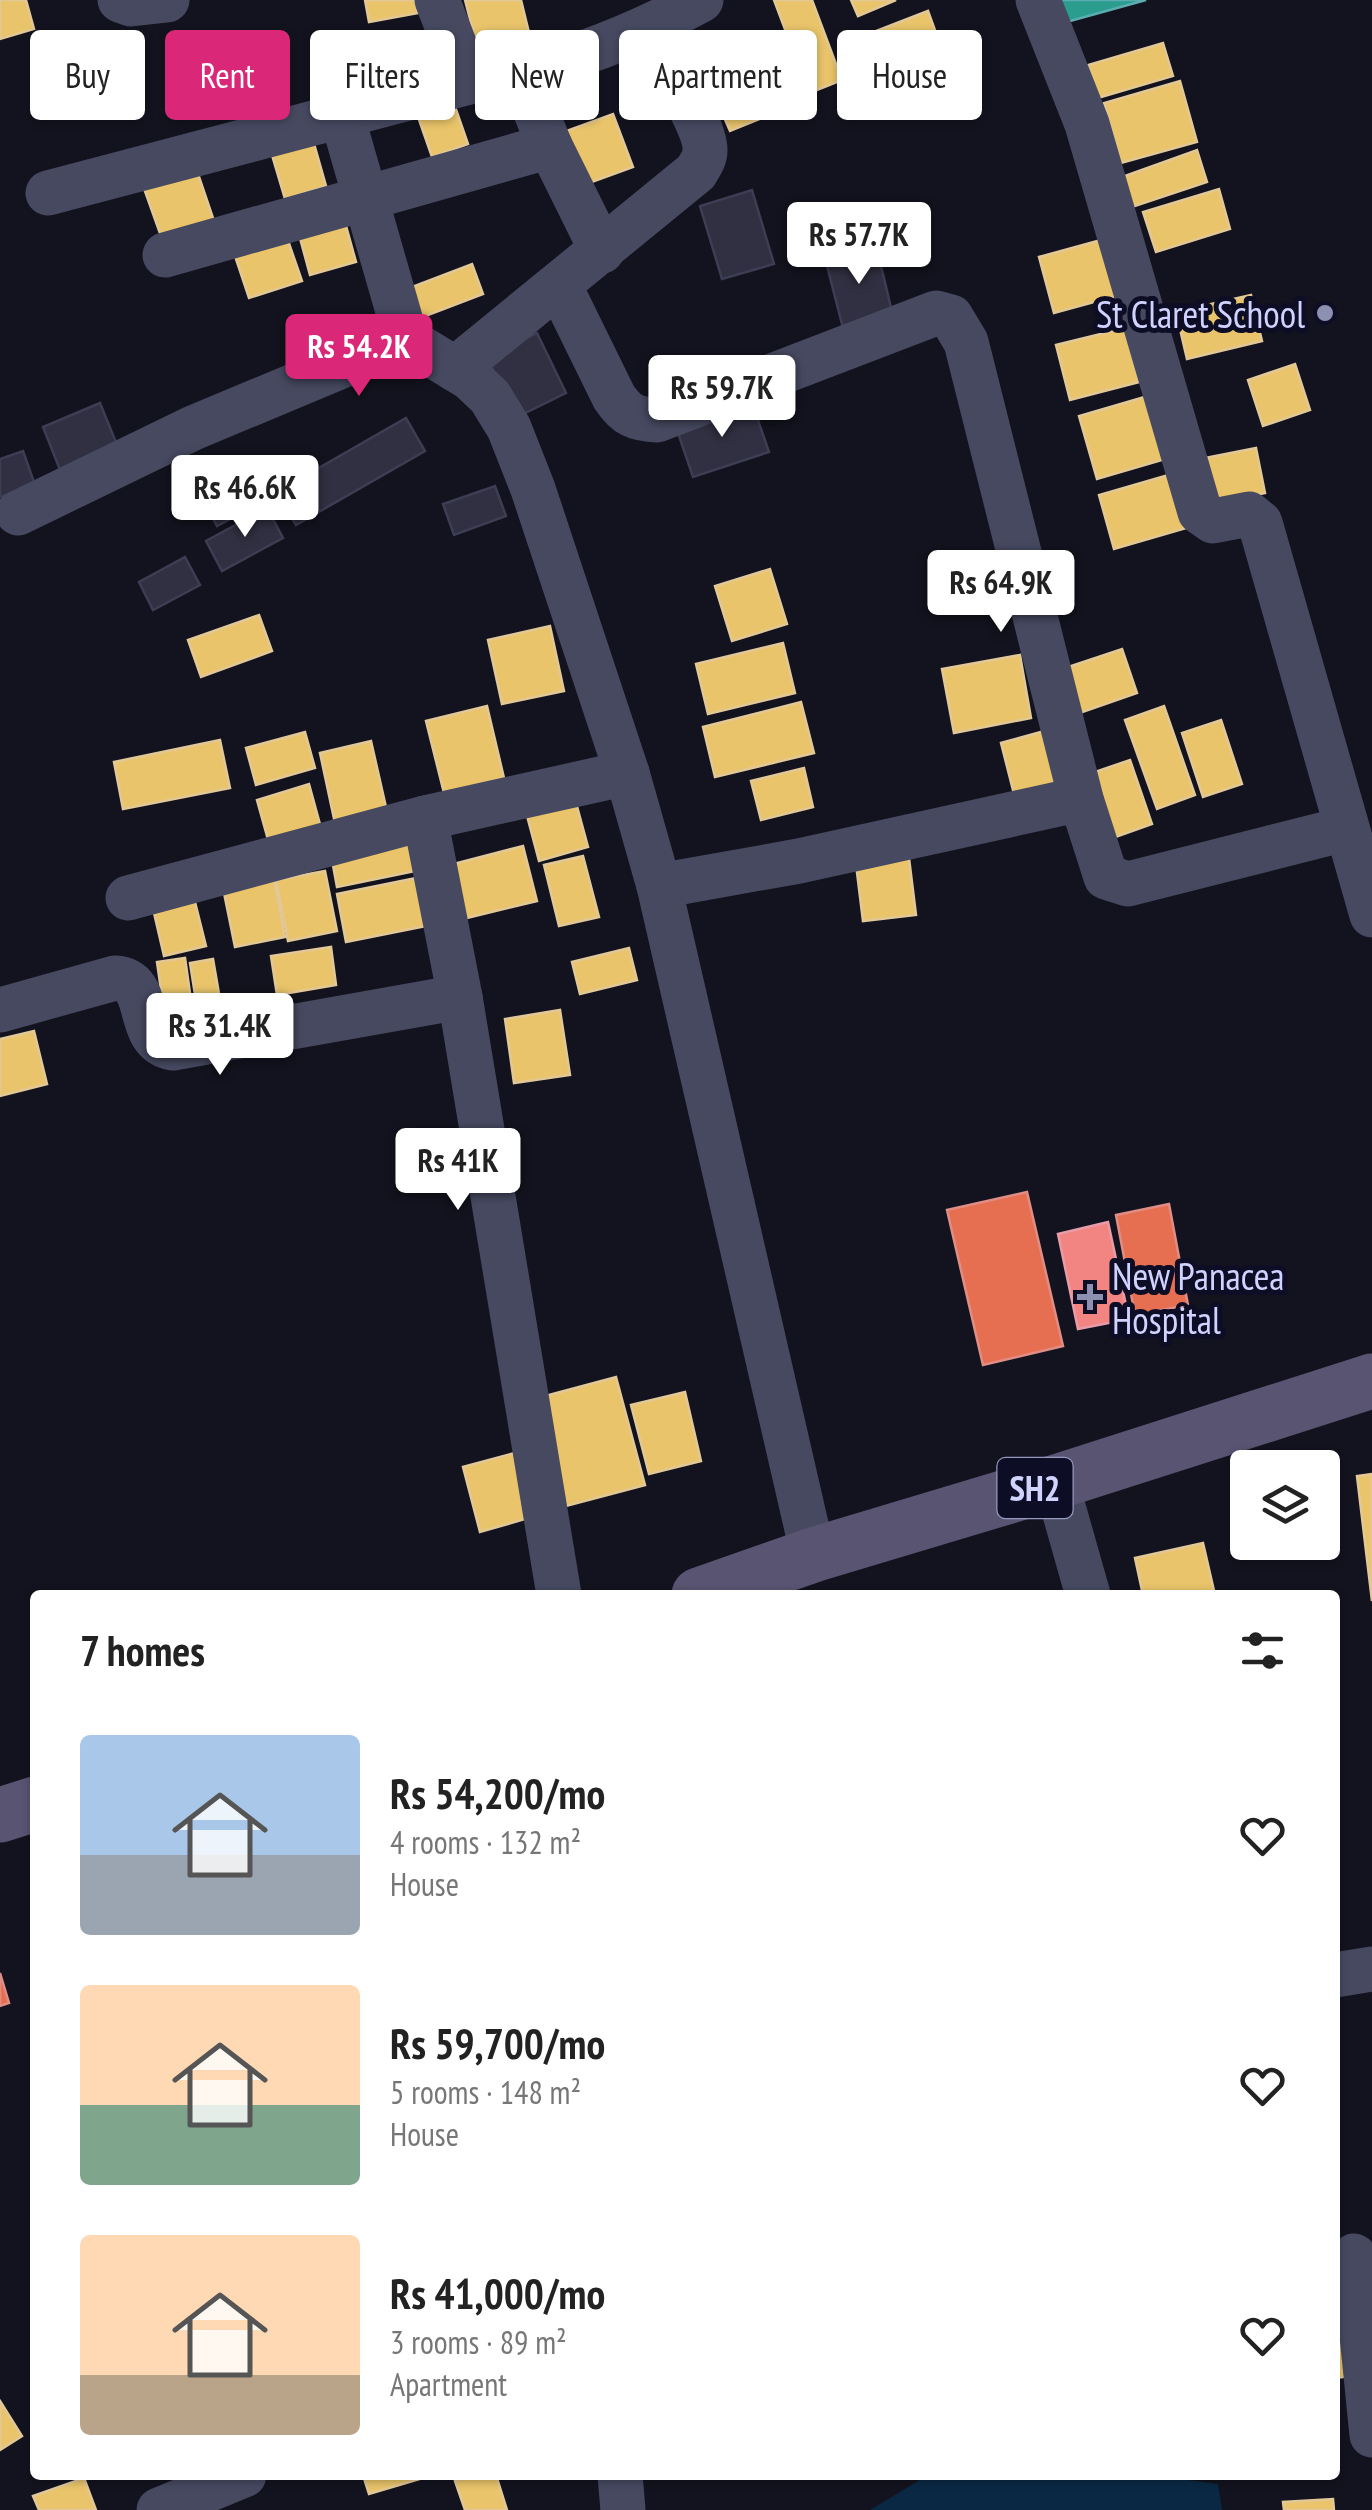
<!DOCTYPE html>
<meta charset="utf-8">
<style>
:root{--surface:#fff;--page:#f6f6f6;--text:#222;--muted:#767676;--accent:#db2777}
body{margin:0;font-family:"PT Sans Narrow",sans-serif;background:var(--page);color:var(--text);height:100vh;display:flex;flex-direction:column;font-size:38px;white-space:nowrap}
*{box-sizing:border-box;margin:0}
p{font-size:32px;color:var(--muted)}
.icon{flex:none;width:55px;height:55px;fill:none;stroke:currentColor;stroke-width:2;stroke-linecap:round;stroke-linejoin:round}
.map{position:relative;flex:1;overflow:hidden}
.drawer{position:absolute;left:30px;top:1590px;width:1310px;height:890px;display:flex;flex-direction:column;background:var(--surface);border-radius:10px;box-shadow:0 2px 8px #0004}
.drawer>*{flex:none}
.guide{position:absolute;left:30px;top:30px;width:1312px;height:90px;display:flex;gap:20px}
.tools{position:absolute;left:1230px;top:1450px;display:grid;gap:20px}
.tools a{display:grid;place-items:center;width:110px;height:110px;border-radius:10px;background:var(--surface);box-shadow:0 2px 8px #0004;font-size:50px}
.price{position:absolute;translate:-50% -85px;padding:0 22px;border-radius:10px;background:#fff;color:#222;font-size:32px;line-height:65px;filter:drop-shadow(0 2px 5px #0008)}
.price::after{content:'';position:absolute;left:50%;top:60px;width:30px;height:22px;margin-left:-15px;background:inherit;clip-path:polygon(0 0,100% 0,50% 100%)}
.price.selected{background:var(--accent);color:#fff}
ul{padding:0;list-style:none}
li{display:flex;align-items:center;gap:30px;height:250px;padding:0 50px}
li span{display:grid;place-items:center;flex:none;width:280px;height:200px;border-radius:10px;color:#555}
li>.icon{margin-inline-start:auto}
span .icon{width:120px;height:120px;fill:#fffc;stroke-width:1}
li b{font-size:42px}
h2{display:flex;justify-content:space-between;align-items:center;height:120px;padding:0 50px;font-size:42px}
.tag{padding:0 35px;border-radius:10px;background:var(--surface);box-shadow:0 2px 8px #0004;font-size:35px;line-height:90px}
.tag.selected{background:var(--accent);color:#fff}
.map>svg:first-child{display:block}
.water{fill:#0a2844}
.homes{fill:#e9c46a;stroke:#e2c897;stroke-width:2.5}
.shops{fill:#e76f51;stroke:#e08d85;stroke-width:2.5}
.schools{fill:#2a9d8f;stroke:#5cadb1;stroke-width:2.5}
.health{fill:#f28482;stroke:#e89ca8;stroke-width:2.5}
.building{fill:#313042;stroke:#3d3d53;stroke-width:2.5}
.lines{fill:none;stroke-linecap:round;stroke-linejoin:round}
.minor{stroke:#464960;stroke-width:45}
.major{stroke:#5a5473;stroke-width:55}
.poi-dot{fill:#8e90b1;stroke:#0d0d25;stroke-width:4}
.labels{text-anchor:middle;dominant-baseline:central;stroke-width:10;stroke-linejoin:round;paint-order:stroke}
.shield{fill:#0d0d25;stroke:#9698be;stroke-width:2.5}
.shield-label{font-size:35px;font-weight:bold;fill:#d1d3ff}
.poi-label{font-size:38px;fill:#d1d3ff;stroke:#0d0d25;text-anchor:end}
</style>
<div class="map">
<svg width="1372" height="2510" viewBox="0 0 1372 2510">
<rect width="100%" height="100%" fill="#13131f"/>
<!-- water -->
<polygon class="water" points="928,2475 1150,2475 1218,2484 1222,2510 870,2510"/>
<!-- homes -->
<g class="homes">
<polygon points="0,0 26,0 34,29 0,39"/>
<polygon points="365,0 415,0 418,13 369,22"/>
<polygon points="465,0 521,0 533,49 481,62"/>
<polygon points="774,0 812,0 842,80 809,93"/>
<polygon points="851,0 896,0 858,16"/>
<polygon points="928,11 940,44 883,66 871,33"/>
<polygon points="781,37 801,88 768,100 749,50"/>
<polygon points="1163,43 1173,76 1098,98 1088,65"/>
<polygon points="437,45 447,82 396,96 385,60"/>
<polygon points="747,66 767,116 730,131 709,83"/>
<polygon points="1180,81 1197,142 1121,163 1104,103"/>
<polygon points="452,98 468,144 432,157 416,111"/>
<polygon points="613,114 633,167 581,186 561,133"/>
<polygon points="309,126 326,186 285,199 267,138"/>
<polygon points="1197,150 1207,182 1132,207 1122,177"/>
<polygon points="194,162 214,221 162,239 141,180"/>
<polygon points="1219,189 1230,229 1156,252 1143,212"/>
<polygon points="343,215 356,262 310,275 297,227"/>
<polygon points="284,229 302,281 249,298 232,247"/>
<polygon points="1108,238 1124,294 1054,313 1039,257"/>
<polygon points="472,264 483,294 410,322 399,292"/>
<polygon points="1251,295 1262,341 1187,359 1176,312"/>
<polygon points="1125,328 1139,382 1070,400 1056,345"/>
<polygon points="1295,364 1310,410 1263,426 1248,380"/>
<polygon points="1151,395 1169,458 1097,479 1079,416"/>
<polygon points="1256,448 1265,493 1203,506 1195,460"/>
<polygon points="1175,473 1190,527 1114,549 1099,495"/>
<polygon points="770,569 787,624 732,641 715,586"/>
<polygon points="259,615 272,651 201,677 188,640"/>
<polygon points="550,626 564,691 502,704 488,640"/>
<polygon points="783,643 795,693 708,714 696,664"/>
<polygon points="1122,649 1137,693 1077,714 1062,669"/>
<polygon points="1020,655 1031,718 954,733 942,669"/>
<polygon points="801,702 814,753 715,777 703,727"/>
<polygon points="487,706 504,778 444,793 426,721"/>
<polygon points="1164,706 1195,795 1157,809 1125,720"/>
<polygon points="1221,720 1242,784 1203,797 1182,733"/>
<polygon points="1055,728 1069,780 1014,794 1001,743"/>
<polygon points="305,732 315,768 256,785 246,748"/>
<polygon points="220,740 230,788 123,809 114,762"/>
<polygon points="371,741 388,816 336,828 320,753"/>
<polygon points="1130,760 1152,824 1113,838 1092,773"/>
<polygon points="804,768 813,807 761,820 751,781"/>
<polygon points="309,784 324,839 272,854 257,800"/>
<polygon points="575,799 588,847 539,861 526,812"/>
<polygon points="413,833 420,870 337,887 330,849"/>
<polygon points="523,846 537,901 463,919 450,865"/>
<polygon points="908,850 916,915 863,921 855,856"/>
<polygon points="583,856 599,917 559,926 544,865"/>
<polygon points="325,871 337,931 288,941 276,880"/>
<polygon points="421,877 431,925 346,942 337,894"/>
<polygon points="274,878 285,937 235,947 223,888"/>
<polygon points="192,890 206,946 164,956 151,900"/>
<polygon points="331,947 336,985 277,995 271,956"/>
<polygon points="629,948 637,980 580,994 572,962"/>
<polygon points="185,958 194,1021 166,1025 157,962"/>
<polygon points="213,959 223,1017 199,1020 190,963"/>
<polygon points="560,1010 570,1075 514,1083 505,1019"/>
<polygon points="34,1031 47,1084 0,1096 0,1039"/>
<polygon points="616,1377 645,1485 566,1506 538,1398"/>
<polygon points="685,1392 701,1461 649,1474 631,1405"/>
<polygon points="522,1451 539,1515 480,1532 463,1467"/>
<polygon points="1372,1474 1372,1601 1357,1476"/>
<polygon points="1203,1543 1215,1595 1143,1595 1135,1558"/>
<polygon points="1335,2291 1351,2376 1335,2378"/>
<polygon points="0,2401 22,2436 0,2450"/>
<polygon points="363,2475 433,2475 369,2494"/>
<polygon points="473,2475 496,2475 507,2510 465,2510 455,2481"/>
<polygon points="84,2478 96,2510 39,2510 33,2496"/>
<polygon points="1333,2499 1334,2510 1284,2510 1283,2502"/>
</g>
<!-- shops -->
<g class="shops">
<polygon points="1027,1192 1063,1346 983,1365 947,1210"/>
<polygon points="1169,1204 1188,1305 1135,1315 1116,1215"/>
<polygon points="0,1973 9,2003 0,2006"/>
</g>
<!-- schools -->
<polygon class="schools" points="1056,0 1146,0 1063,23"/>
<!-- health -->
<polygon class="health" points="1108,1222 1129,1319 1078,1329 1058,1234"/>
<!-- building -->
<g class="building">
<polygon points="752,190 774,264 722,279 700,206"/>
<polygon points="876,245 893,316 843,328 825,258"/>
<polygon points="537,333 566,393 517,417 487,358"/>
<polygon points="100,403 120,452 62,475 43,427"/>
<polygon points="752,403 769,452 693,477 676,427"/>
<polygon points="406,418 425,451 296,525 277,492"/>
<polygon points="23,451 35,485 0,497 0,459"/>
<polygon points="252,465 270,498 217,526 199,493"/>
<polygon points="495,486 506,516 454,535 443,504"/>
<polygon points="267,508 283,538 222,571 206,541"/>
<polygon points="185,557 200,585 153,610 139,582"/>
</g>
<g class="lines">
<!-- minor -->
<g class="minor">
<polyline points="120,0 131,4 167,0"/>
<path d="M 437,0 L 469,82 C 551,69 628,40 701,0"/>
<polyline points="1038,0 1087,124 1200,512 1213,521 1249,514 1260,523 1372,915"/>
<polyline points="520,74 550,146 602,251"/>
<polyline points="48,193 469,82"/>
<polyline points="165,255 550,146"/>
<path d="M 559,285 L 614,397 C 626,415 635,419 657,420 L 936,313 L 951,317 L 966,342 L 1081,799 L 1106,877 L 1128,884 L 1345,829"/>
<polyline points="406,339 470,378 490,397 509,428 533,489 627,773 659,886 813,1555"/>
<path d="M 455,369 L 696,172 C 700,165 705,159 705,150 C 706,127 661,54 648,29"/>
<polyline points="18,513 193,428 406,339 341,113"/>
<polyline points="425,818 460,997 559,1595"/>
<polyline points="659,886 799,861 1081,799"/>
<polyline points="128,898 425,818 627,773"/>
<path d="M 0,1010 L 115,978 C 156,980 132,1041 173,1048 L 460,997"/>
<polyline points="1056,1482 1088,1595"/>
<polyline points="1335,1975 1372,1969"/>
<polyline points="1354,2256 1372,2435"/>
<polyline points="620,2475 623,2510"/>
<polyline points="159,2510 244,2475"/>
</g>
<!-- major -->
<g class="major">
<polyline points="699,1595 813,1555 1056,1482 1372,1381"/>
<polyline points="0,1815 35,1804"/>
</g>
</g>
<!-- markers -->
<g class="poi-dot">
<circle cx="1325" cy="313" r="10"/>
<path d="M1085 1282h10v10h10v10h-10v10h-10v-10h-10v-10h10z"/>
</g>
<g class="labels">
<!-- shield labels -->
<rect class="shield" x="997.5" y="1458" width="75" height="60" rx="8"/>
<g class="shield-label">
<text x="1035" y="1488">SH2</text>
</g>
<!-- poi labels -->
<g class="poi-label">
<text x="1305" y="313">St Claret School</text>
<text x="1112" y="1275" text-anchor="start">New Panacea<tspan x="1112" dy="44">Hospital</tspan></text>
</g>
</g>
</svg>
<div class="tools">
<a><svg class="icon" aria-label="layers" viewBox="0 0 24 24"><path d="M12 4l9 5-9 5-9-5zM3 14l9 5 9-5"/></svg></a>
</div>
<b class="price" style="left:859px;top:287px">Rs 57.7K</b>
<b class="price selected" style="left:359px;top:399px">Rs 54.2K</b>
<b class="price" style="left:722px;top:440px">Rs 59.7K</b>
<b class="price" style="left:245px;top:540px">Rs 46.6K</b>
<b class="price" style="left:1001px;top:635px">Rs 64.9K</b>
<b class="price" style="left:220px;top:1078px">Rs 31.4K</b>
<b class="price" style="left:458px;top:1213px">Rs 41K</b>
<div class="guide">
<a class="tag">Buy</a>
<a class="tag selected">Rent</a>
<a class="tag">Filters</a>
<a class="tag">New</a>
<a class="tag">Apartment</a>
<a class="tag">House</a>
</div>
<section class="drawer">
<h2>7 homes<svg class="icon" aria-label="filters" viewBox="0 0 24 24"><path d="M4 7h16M4 17h16"/><circle cx="9" cy="7" r="2"/><circle cx="15" cy="17" r="2"/></svg></h2>
<ul>
<li><span style="background:linear-gradient(#a9c7e8 60%,#9aa5b1 0)"><svg class="icon" aria-label="home" viewBox="0 0 24 24"><path d="M3 11l9-7 9 7M6 9v11h12V9"/></svg></span><div><b>Rs 54,200/mo</b><p>4 rooms · 132 m²</p><p>House</p></div><svg class="icon" aria-label="heart" viewBox="0 0 24 24"><path d="M12 20l-8-8c-3-5 5-10 8-4 3-6 11-1 8 4z"/></svg></li>
<li><span style="background:linear-gradient(#ffd9b3 60%,#7fa58c 0)"><svg class="icon" aria-label="home" viewBox="0 0 24 24"><path d="M3 11l9-7 9 7M6 9v11h12V9"/></svg></span><div><b>Rs 59,700/mo</b><p>5 rooms · 148 m²</p><p>House</p></div><svg class="icon" aria-label="heart" viewBox="0 0 24 24"><path d="M12 20l-8-8c-3-5 5-10 8-4 3-6 11-1 8 4z"/></svg></li>
<li><span style="background:linear-gradient(#ffd9b3 70%,#b9a48a 0)"><svg class="icon" aria-label="home" viewBox="0 0 24 24"><path d="M3 11l9-7 9 7M6 9v11h12V9"/></svg></span><div><b>Rs 41,000/mo</b><p>3 rooms · 89 m²</p><p>Apartment</p></div><svg class="icon" aria-label="heart" viewBox="0 0 24 24"><path d="M12 20l-8-8c-3-5 5-10 8-4 3-6 11-1 8 4z"/></svg></li>
</ul>
</section>
</div>
